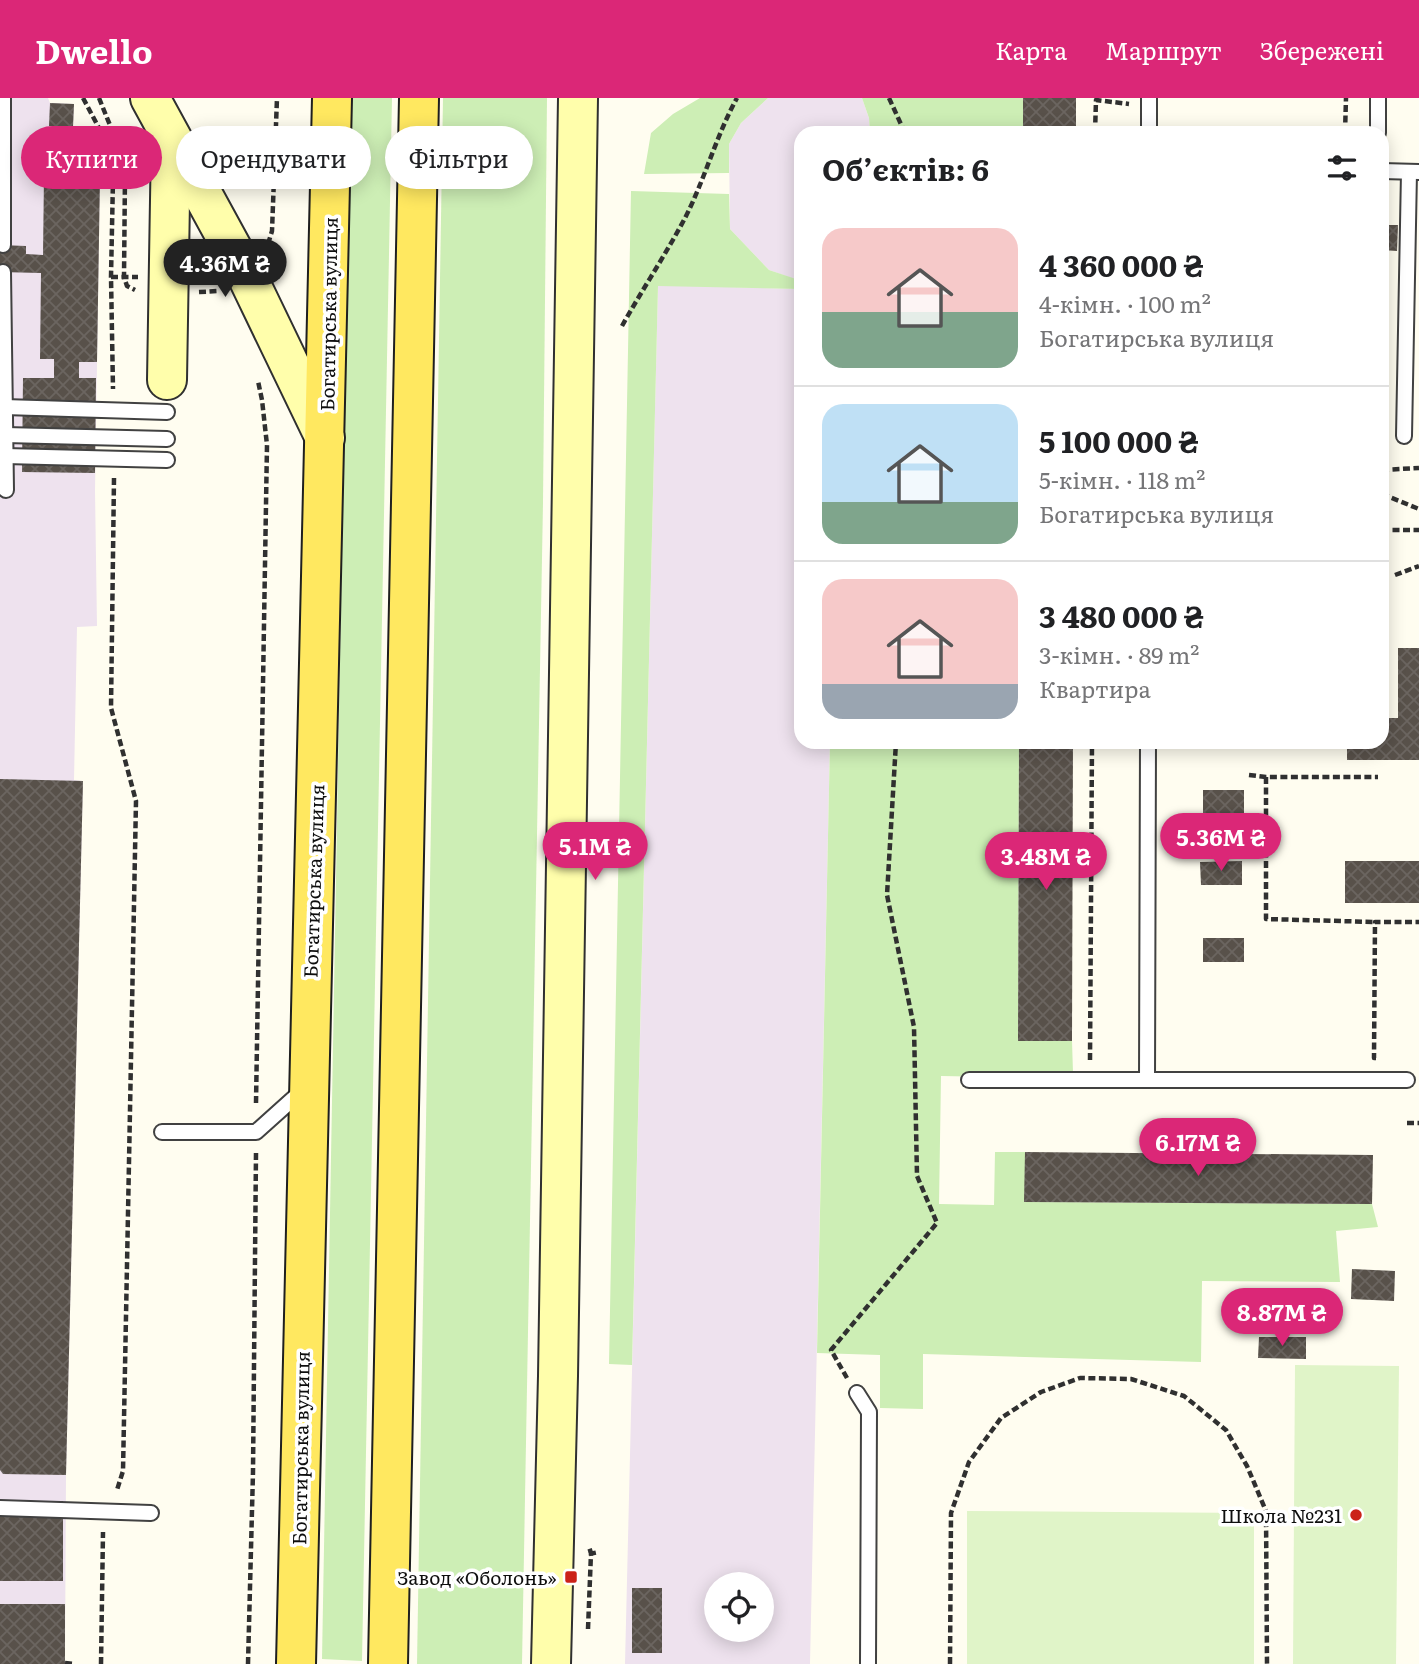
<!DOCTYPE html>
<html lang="uk">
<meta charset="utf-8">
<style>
:root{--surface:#fff;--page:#f6f6f6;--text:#202124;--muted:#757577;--line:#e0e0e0;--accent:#db2777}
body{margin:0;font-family:Literata,serif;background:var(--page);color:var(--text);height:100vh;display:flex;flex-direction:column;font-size:26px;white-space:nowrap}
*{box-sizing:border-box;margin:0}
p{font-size:23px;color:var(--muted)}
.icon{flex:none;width:38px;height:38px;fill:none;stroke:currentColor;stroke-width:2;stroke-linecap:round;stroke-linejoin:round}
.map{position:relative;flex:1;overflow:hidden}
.sheet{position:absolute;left:794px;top:28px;width:595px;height:623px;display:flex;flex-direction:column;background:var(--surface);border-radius:21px;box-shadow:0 4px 18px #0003}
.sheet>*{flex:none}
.banner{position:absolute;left:21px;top:28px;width:665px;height:63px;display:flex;gap:14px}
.fabs{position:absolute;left:704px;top:1474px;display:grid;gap:14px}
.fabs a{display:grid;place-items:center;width:70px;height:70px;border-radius:50%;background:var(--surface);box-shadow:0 4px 18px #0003;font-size:35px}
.price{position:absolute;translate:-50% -60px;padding:0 16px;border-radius:24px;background:var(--accent);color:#fff;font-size:23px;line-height:46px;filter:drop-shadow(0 2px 4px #0008)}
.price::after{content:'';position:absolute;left:50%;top:42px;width:21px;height:16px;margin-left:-10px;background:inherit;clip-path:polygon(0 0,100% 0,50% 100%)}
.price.selected{background:#222;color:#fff}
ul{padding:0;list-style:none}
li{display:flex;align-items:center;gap:21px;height:175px;padding:0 28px}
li+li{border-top:2px solid var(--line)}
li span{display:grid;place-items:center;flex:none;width:196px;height:140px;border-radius:21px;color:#555}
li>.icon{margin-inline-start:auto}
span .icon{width:84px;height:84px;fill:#fffc;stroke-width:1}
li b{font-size:30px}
h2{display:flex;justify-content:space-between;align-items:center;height:84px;padding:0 28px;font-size:30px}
.tag{padding:0 24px;border-radius:32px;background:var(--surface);box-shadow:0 4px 18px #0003;font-size:24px;line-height:63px}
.tag.selected{background:var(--accent);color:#fff}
header{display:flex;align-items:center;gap:42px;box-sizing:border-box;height:98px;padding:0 35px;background:var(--accent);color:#fff}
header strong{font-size:33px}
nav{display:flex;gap:38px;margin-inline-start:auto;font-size:24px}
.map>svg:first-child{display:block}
.industrial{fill:#eee2ee;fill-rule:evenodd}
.grass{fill:#cdeeb5}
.pitch{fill:#e0f4c8}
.building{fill:url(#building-cross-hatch)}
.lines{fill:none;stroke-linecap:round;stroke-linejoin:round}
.lane-casing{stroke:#414141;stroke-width:18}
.secondary-casing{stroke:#303030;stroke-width:42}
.primary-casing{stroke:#1f1f1f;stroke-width:42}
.path{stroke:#303030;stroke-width:4.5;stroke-dasharray:7 3.5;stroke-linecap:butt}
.lane{stroke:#fff;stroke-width:14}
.secondary{stroke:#fffeab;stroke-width:38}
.primary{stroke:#ffe860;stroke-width:38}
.poi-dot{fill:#cb2219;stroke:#fff;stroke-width:2.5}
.labels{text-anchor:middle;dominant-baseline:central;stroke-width:7;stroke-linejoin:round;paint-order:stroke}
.street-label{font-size:19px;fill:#0e0e0e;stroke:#fff}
.poi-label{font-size:19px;fill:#0e0e0e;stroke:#fff;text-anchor:end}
</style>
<header>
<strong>Dwello</strong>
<nav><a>Карта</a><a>Маршрут</a><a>Збережені</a></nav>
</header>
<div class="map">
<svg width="1419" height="1566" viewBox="0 0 1419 1566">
<defs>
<pattern id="building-cross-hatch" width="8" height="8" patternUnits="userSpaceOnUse" patternTransform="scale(1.75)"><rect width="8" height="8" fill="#58514a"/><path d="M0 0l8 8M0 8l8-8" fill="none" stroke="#6b6560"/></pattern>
</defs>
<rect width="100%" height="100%" fill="#fffdf0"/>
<!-- industrial -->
<g class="industrial">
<polygon points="0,0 48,0 50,5 74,6 73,29 100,78 95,393 97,528 77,529 74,682 83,683 66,1377 65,1566 0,1566"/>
<polygon points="768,0 862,0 869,20 870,35 802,35 801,183 800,183 769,172 730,131 729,46 741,25"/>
<path d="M 658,187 L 801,191 L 802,644 L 830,644 L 810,1566 L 625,1566 ZM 716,1486 L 761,1486 L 761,1531 L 716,1531 Z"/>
</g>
<!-- grass -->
<g class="grass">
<polygon points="350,0 392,0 362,1563 322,1561"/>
<polygon points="443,0 547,0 543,405 522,1566 417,1566"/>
<polygon points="700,0 768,0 741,25 729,46 729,75 644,76 651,35 673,16"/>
<polygon points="862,0 1023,0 1023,35 870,35 869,20"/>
<polygon points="631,93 729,96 730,131 769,172 802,183 801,191 658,188 632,1267 609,1266"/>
<polygon points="830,644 1019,644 1018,942 1072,943 1073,975 996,979 941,978 939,1106 994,1107 995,1054 1025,1054 1025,1104 1372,1106 1378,1129 1336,1133 1340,1184 1202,1183 1201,1264 923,1256 923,1311 880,1310 880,1257 817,1255"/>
</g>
<!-- pitch -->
<g class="pitch">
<polygon points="1295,1267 1399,1268 1396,1566 1293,1566"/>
<polygon points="967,1413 1254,1415 1254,1566 967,1566"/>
</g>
<!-- building -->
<g class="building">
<rect x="1023" y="0" width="53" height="35"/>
<polygon points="50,5 74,6 73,29 49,28"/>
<polygon points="44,77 100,78 97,264 79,264 79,280 96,280 95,375 22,374 23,280 54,280 54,261 40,261 41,175 0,174 0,147 26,148 26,156 43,157"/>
<polygon points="1382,127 1398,127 1397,153 1382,152"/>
<polygon points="1398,550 1419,550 1419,662 1347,662 1347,644 1382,644 1382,620 1398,620"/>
<polygon points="1019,644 1073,644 1072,943 1018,943"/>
<polygon points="0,681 83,683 66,1377 3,1376 0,1372"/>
<polygon points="1203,692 1244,692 1244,715 1203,716"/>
<polygon points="1242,763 1242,787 1201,787 1200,764"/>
<rect x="1345" y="763" width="74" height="42"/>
<rect x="1203" y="840" width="41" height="24"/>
<polygon points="1025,1054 1373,1057 1372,1106 1024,1104"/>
<polygon points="1352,1171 1395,1173 1394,1203 1351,1201"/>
<polygon points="1259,1239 1306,1239 1306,1261 1258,1260"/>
<rect x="0" y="1403" width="63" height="80"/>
<rect x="632" y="1490" width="30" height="65"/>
<rect x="0" y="1506" width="65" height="60"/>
</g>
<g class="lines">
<defs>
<g id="lane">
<polyline points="1149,35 1149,0"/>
<polyline points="1378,35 1378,0"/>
<polyline points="1382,73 1419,74"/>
<polyline points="3,147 3,0"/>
<polyline points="3,174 6,392"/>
<polyline points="4,309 167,314"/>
<polyline points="5,337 167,341"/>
<polyline points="1404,338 1409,74"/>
<polyline points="5,358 167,362"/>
<polyline points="969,982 1407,982"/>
<polyline points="1147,982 1148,644"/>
<polyline points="162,1034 256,1034 304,991"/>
<polyline points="857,1295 869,1314 868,1566"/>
<polyline points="0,1410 151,1415"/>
</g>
<g id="secondary">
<polyline points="150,0 245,174 325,340"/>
<polyline points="167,282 171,42"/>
<polyline points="551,1566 558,1278 578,0"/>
</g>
<g id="primary">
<polyline points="296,1566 332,0"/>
<polyline points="388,1566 419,0"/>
</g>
</defs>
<!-- lane casing -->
<use href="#lane" class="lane-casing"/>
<!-- secondary casing -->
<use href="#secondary" class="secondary-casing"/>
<!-- primary casing -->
<use href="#primary" class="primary-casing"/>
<!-- path -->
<g class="path">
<polyline points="83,0 99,30 113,81 111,179 113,291"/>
<polyline points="99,0 122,57 125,77 124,179 127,188 135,192"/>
<polyline points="889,0 905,35"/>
<polyline points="1095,35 1096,2 1129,6"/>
<polyline points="1345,35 1346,0"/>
<polyline points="268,146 272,133 277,0"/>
<polyline points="111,179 138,179"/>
<polyline points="199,194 218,193"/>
<path d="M 622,228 C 642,192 666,156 685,120 C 705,81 716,38 737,0"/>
<polyline points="1382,372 1419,370"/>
<polyline points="114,380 111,610 136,703 123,1373 117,1392"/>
<polyline points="1382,396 1419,411"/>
<polyline points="1382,432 1419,432"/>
<polyline points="1395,477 1419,468"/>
<polyline points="1249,677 1266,679 1378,679"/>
<polyline points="1266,679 1266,821 1375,824"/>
<polyline points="1376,960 1374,960 1375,824 1419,824"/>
<polyline points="1090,962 1092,644"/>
<polyline points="256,1005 267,347 262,302 258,283"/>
<polyline points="1407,1025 1419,1025"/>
<polyline points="847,1280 831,1252 937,1125 917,1078 914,929 887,797 896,644"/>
<polyline points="589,1456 599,1454"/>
<polyline points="588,1531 591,1455 589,1449"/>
<polyline points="65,1565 75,1566"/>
<polyline points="101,1566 103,1434"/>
<polyline points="248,1566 253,1374 256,1055"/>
<polyline points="950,1566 951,1415 969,1364 1001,1320 1041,1294 1080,1280 1131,1281 1184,1298 1226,1332 1247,1368 1266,1413 1267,1566"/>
</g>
<!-- lane -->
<use href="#lane" class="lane"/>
<!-- secondary -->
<use href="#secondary" class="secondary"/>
<!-- primary -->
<use href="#primary" class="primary"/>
</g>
<!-- markers -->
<g class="poi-dot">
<circle cx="1356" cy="1417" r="7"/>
<rect x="564" y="1472" width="14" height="14" rx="3.5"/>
</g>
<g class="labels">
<!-- street labels -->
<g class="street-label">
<text transform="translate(328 216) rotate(-89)">Богатирська вулиця</text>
<text transform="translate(313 783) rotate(-88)">Богатирська вулиця</text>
<text transform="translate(300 1350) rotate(-89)">Богатирська вулиця</text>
</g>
<!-- poi labels -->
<g class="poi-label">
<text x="1342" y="1417">Школа №231</text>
<text x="557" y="1479">Завод «Оболонь»</text>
</g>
</g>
</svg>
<div class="fabs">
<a><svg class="icon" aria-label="locate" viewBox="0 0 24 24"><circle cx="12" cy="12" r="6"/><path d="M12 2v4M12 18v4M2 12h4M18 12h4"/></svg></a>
</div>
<b class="price selected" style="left:225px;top:201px">4.36M ₴</b>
<b class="price" style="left:1221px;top:775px">5.36M ₴</b>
<b class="price" style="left:595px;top:784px">5.1M ₴</b>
<b class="price" style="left:1046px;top:794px">3.48M ₴</b>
<b class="price" style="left:1198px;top:1080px">6.17M ₴</b>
<b class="price" style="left:1282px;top:1250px">8.87M ₴</b>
<div class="banner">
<a class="tag selected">Купити</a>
<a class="tag">Орендувати</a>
<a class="tag">Фільтри</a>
</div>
<section class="sheet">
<h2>Об’єктів: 6<svg class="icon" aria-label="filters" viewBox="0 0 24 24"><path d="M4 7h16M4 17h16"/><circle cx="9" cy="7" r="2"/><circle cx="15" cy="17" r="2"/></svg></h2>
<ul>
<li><span style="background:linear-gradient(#f6c9c9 60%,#7fa58c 0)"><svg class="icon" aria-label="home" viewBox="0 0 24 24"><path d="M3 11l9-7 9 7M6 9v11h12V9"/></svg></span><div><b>4 360 000 ₴</b><p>4-кімн. · 100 m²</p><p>Богатирська вулиця</p></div></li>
<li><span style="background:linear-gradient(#bfe0f5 70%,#7fa58c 0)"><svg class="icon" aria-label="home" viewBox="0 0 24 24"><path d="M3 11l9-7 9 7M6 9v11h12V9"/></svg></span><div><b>5 100 000 ₴</b><p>5-кімн. · 118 m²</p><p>Богатирська вулиця</p></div></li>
<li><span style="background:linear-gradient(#f6c9c9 75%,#9aa5b1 0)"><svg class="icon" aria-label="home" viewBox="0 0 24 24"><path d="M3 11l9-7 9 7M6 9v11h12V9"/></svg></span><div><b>3 480 000 ₴</b><p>3-кімн. · 89 m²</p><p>Квартира</p></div></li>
</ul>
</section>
</div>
